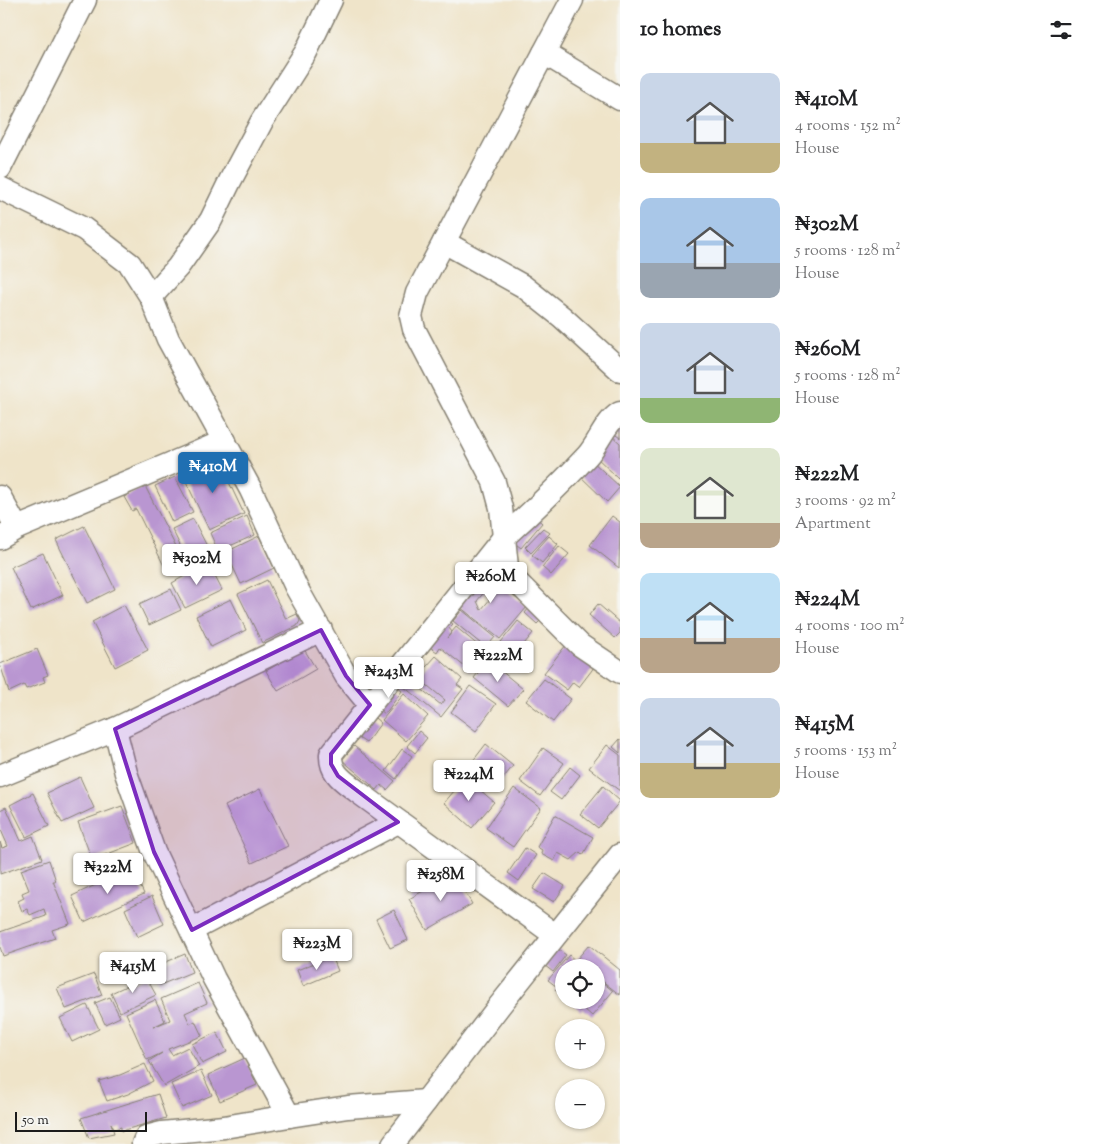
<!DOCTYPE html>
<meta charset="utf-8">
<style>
:root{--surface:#fff;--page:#f6f6f6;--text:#202124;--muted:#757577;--accent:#1f6fb2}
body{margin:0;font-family:"Sorts Mill Goudy",serif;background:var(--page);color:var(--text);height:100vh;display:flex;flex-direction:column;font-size:19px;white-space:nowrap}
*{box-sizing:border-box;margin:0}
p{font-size:16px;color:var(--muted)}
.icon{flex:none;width:28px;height:28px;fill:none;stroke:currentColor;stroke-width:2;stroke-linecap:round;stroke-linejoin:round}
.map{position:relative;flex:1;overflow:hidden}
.drawer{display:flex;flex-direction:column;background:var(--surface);width:475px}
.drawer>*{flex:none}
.buttons{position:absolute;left:555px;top:959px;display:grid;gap:10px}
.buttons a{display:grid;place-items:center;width:50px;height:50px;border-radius:50%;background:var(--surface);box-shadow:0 1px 4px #0004;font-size:25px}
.scale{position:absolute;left:15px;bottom:12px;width:132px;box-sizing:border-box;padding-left:5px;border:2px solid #1c1c1c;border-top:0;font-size:14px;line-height:18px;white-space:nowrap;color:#1c1c1c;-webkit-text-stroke:4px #f6f6f2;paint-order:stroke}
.price{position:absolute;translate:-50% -42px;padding:0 11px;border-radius:5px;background:#fff;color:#222;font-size:16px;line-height:32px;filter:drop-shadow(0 1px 2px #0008)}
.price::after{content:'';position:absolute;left:50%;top:30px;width:15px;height:11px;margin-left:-8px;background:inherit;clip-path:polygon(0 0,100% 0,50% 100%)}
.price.selected{background:var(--accent);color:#fff}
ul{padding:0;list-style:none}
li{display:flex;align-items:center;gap:15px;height:125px;padding:0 20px}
li span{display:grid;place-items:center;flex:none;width:140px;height:100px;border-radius:10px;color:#555}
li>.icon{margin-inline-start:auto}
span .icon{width:60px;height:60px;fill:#fffc;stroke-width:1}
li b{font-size:21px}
h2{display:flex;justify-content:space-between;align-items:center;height:60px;padding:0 20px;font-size:21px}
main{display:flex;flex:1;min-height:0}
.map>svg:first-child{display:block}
.building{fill:#b996d1}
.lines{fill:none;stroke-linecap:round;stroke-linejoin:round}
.minor-casing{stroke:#868072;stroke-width:25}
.minor{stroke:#fff;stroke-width:22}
.marked{fill:#7b2cbf;fill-opacity:0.2;stroke:#7b2cbf;stroke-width:4;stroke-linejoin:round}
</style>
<main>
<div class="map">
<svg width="620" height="1144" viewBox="0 0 620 1144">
<rect width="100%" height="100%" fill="#f6f6f2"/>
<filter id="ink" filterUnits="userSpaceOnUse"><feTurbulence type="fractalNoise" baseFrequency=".02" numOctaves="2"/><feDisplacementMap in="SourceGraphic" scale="10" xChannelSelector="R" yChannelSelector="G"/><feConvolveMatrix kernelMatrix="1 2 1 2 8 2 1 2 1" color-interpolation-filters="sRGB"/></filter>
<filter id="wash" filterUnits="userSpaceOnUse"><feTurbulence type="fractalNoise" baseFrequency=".0096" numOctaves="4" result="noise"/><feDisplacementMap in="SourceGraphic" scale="20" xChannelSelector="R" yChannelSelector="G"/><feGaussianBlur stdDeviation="1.12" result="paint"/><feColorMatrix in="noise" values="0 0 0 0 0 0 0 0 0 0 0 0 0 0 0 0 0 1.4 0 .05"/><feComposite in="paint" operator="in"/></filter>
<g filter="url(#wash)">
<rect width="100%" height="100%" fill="#efe4c9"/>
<g id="blocks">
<!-- building -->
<g class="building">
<polygon points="620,423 620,438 612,432"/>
<polygon points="611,435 620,443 620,475 618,478 593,454"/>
<polygon points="218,459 244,514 209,530 183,475"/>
<polygon points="590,459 620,487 607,502 577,473"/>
<polygon points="175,477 193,512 172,522 155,486"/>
<polygon points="145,486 185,565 168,574 136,509 132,511 124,497"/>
<polygon points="533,515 542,523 521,548 512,541"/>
<polygon points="247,516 255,535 218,551 210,533"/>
<polygon points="612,516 620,522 619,568 590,545"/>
<polygon points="193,519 211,554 189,564 172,529"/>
<polygon points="84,526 115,589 87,603 56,540"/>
<polygon points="543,528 550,533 531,553 525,547"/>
<polygon points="259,536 274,568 241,584 226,552"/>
<polygon points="549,536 558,544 542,563 532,555"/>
<polygon points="559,546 569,554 551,575 542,567"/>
<polygon points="43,553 63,595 31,610 11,567"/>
<polygon points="208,563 222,590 185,608 172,583"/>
<polygon points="486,565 498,575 477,601 481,610 501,586 527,607 500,639 455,603"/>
<polygon points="267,580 286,619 297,614 300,621 297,626 262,643 238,594"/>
<polygon points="171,589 181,610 149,625 139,604"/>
<polygon points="231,599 246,630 211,647 196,616"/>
<polygon points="533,603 546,615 537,624 525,613"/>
<polygon points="598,604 620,623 620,633 615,638 589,615"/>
<polygon points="124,605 148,650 115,667 92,622"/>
<polygon points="462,610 495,637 486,648 453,621"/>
<polygon points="447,619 453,624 449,628 452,632 447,638 456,627 486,652 470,671 440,647 437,652 427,645"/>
<polygon points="518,621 533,633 512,659 497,647"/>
<polygon points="566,645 594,666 592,670 579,687 573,682 567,690 544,673"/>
<polygon points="37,649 48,675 43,677 45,682 26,689 24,685 9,692 0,664"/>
<polygon points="304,649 316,669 278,691 266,671"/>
<polygon points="436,656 462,679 457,685 463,689 441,717 398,682 404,675 441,705 445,700 417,677"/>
<polygon points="488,660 523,689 508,706 474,678"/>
<polygon points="544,679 571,699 553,722 526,701"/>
<polygon points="393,684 402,691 385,714 376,707"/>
<polygon points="470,686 496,704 476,731 451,712"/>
<polygon points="404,694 428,716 406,741 382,720"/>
<polygon points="370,714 381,723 366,743 354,735"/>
<polygon points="419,731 427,738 415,753 407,746"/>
<polygon points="620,739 620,753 613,747"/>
<polygon points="486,744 513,766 493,791 466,770"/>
<polygon points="607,745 620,755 620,791 589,768"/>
<polygon points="354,746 395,781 387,790 381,785 377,790 342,760"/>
<polygon points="543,748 564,763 540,796 520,781"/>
<polygon points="402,749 412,756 396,779 386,771"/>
<polygon points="570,767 580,775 561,800 550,792"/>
<polygon points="80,777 94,808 62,823 47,793"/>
<polygon points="465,778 481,784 479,789 494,802 472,828 444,803"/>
<polygon points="603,786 620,801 598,828 580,814"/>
<polygon points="514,788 541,808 513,847 486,828"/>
<polygon points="260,789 288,846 252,863 225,806"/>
<polygon points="33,793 49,826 26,837 10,805"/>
<polygon points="122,806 136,843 92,860 78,822"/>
<polygon points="6,807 21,841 33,836 42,859 0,874 0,842 2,848 8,846 0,828 0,810"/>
<polygon points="555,815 593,837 583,855 580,852 571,860 558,853 554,861 541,854 542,850 537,847"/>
<polygon points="525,848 536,855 519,881 508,873"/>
<polygon points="49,860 56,881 53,881 70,924 52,930 55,938 3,956 0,947 0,932 46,916 44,909 30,915 27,909 22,911 18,901 24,898 22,893 29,890 21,870"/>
<polygon points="132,868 144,894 84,922 72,896"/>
<polygon points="454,873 472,904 427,930 409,899"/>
<polygon points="544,873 565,886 554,902 533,889"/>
<polygon points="152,896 164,924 137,937 125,909"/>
<polygon points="394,910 408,940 390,948 376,919"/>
<polygon points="589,945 620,970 620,995 596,976 596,968 586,968 576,960"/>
<polygon points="554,946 566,955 553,972 540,962"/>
<polygon points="185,954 192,972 160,985 152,968"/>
<polygon points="569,955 584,968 564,968 564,997 555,990 557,987 548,980"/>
<polygon points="332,956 338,971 303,986 297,970"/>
<polygon points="94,974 102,995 66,1009 57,988"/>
<polygon points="146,977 156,995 120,1012 111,993"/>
<polygon points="596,977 613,991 592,1016 583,1008 581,1011 568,1000 596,1000"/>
<polygon points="198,983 207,1003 185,1013 190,1024 195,1021 202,1036 168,1049 172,1055 188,1047 199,1066 164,1086 149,1061 162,1053 147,1060 126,1013 155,1000 165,1021 153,1027 170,1020 161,999"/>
<polygon points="110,997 120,1017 105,1024 95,1003"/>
<polygon points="87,1005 99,1029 72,1042 60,1018"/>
<polygon points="217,1032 227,1052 202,1064 192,1044"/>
<polygon points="245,1058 257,1085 220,1101 208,1075"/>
<polygon points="145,1064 153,1081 128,1094 107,1101 99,1081 120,1075"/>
<polygon points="201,1071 212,1095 182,1108 171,1084"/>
<polygon points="158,1094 166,1118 121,1131 121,1127 114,1129 111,1123 114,1133 89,1138 81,1118"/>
</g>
</g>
</g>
<g filter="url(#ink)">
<use href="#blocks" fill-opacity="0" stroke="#868072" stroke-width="1"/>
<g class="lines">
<defs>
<g id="minor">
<polyline points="572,0 417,293 411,316 414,329 494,482 501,508 507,567 514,579 580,645 620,672"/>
<polyline points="544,53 620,99"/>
<polyline points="0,168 85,0"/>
<polyline points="0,188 84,229 130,264 151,297 168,339 251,490 296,587 346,676 370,705"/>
<polyline points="444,242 523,286 562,317 620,370"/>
<polyline points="151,297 178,267 211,220 230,181 262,121 306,52 331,0"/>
<polyline points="0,497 17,528"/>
<polyline points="0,538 17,528 225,441"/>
<polyline points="115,729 126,773 154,852 214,979 289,1116"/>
<polyline points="0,776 115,729 321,630"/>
<polyline points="192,930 398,822"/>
<path d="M 555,935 L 358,792 C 344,781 330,774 331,754 L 504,537 C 533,511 561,484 587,456 C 599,443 605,422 620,413"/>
<polyline points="143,1144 146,1137 162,1133 224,1127 289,1116 348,1107 426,1101"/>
<polyline points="393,1144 500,1005 620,855"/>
</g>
</defs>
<!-- minor casing -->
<use href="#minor" class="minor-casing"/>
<!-- minor -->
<use href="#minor" class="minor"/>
</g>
</g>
<!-- marked area -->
<path class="marked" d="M 321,630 L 346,676 L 370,705 L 331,754 L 331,764 L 338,776 L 398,822 L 192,930 L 154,852 L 115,729 Z"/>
</svg>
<div class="buttons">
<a><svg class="icon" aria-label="locate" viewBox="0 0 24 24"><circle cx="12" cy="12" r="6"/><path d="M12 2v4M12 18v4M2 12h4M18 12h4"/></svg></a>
<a>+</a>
<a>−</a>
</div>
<div class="scale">50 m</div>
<b class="price selected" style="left:213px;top:494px">₦410M</b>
<b class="price" style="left:197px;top:586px">₦302M</b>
<b class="price" style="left:491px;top:604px">₦260M</b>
<b class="price" style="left:498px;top:683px">₦222M</b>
<b class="price" style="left:389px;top:699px">₦243M</b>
<b class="price" style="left:469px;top:802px">₦224M</b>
<b class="price" style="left:108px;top:895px">₦322M</b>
<b class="price" style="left:441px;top:902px">₦258M</b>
<b class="price" style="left:317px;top:971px">₦223M</b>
<b class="price" style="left:133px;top:994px">₦415M</b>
</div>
<section class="drawer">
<h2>10 homes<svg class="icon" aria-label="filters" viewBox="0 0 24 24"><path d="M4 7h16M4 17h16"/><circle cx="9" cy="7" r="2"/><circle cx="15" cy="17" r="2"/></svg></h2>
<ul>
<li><span style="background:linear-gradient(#c9d6e8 70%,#c2b280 0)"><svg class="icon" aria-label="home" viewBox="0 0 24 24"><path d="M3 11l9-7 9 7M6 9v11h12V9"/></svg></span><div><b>₦410M</b><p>4 rooms · 152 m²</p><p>House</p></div></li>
<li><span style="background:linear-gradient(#a9c7e8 65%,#9aa5b1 0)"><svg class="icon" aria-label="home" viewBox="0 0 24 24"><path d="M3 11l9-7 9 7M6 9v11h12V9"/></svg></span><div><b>₦302M</b><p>5 rooms · 128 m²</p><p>House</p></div></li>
<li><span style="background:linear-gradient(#c9d6e8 75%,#8fb573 0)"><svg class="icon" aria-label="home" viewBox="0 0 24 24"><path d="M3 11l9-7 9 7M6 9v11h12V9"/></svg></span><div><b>₦260M</b><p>5 rooms · 128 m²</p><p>House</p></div></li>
<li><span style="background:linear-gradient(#dfe7d0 75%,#b9a48a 0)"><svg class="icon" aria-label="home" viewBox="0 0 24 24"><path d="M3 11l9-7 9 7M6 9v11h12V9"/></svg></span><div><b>₦222M</b><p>3 rooms · 92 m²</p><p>Apartment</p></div></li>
<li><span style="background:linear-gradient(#bfe0f5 65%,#b9a48a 0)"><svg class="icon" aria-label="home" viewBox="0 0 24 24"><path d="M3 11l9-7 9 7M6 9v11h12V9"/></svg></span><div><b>₦224M</b><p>4 rooms · 100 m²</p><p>House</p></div></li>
<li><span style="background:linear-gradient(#c9d6e8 65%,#c2b280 0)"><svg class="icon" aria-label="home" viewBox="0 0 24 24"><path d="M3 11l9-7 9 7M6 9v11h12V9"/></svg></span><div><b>₦415M</b><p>5 rooms · 153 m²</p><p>House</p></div></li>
</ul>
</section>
</main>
